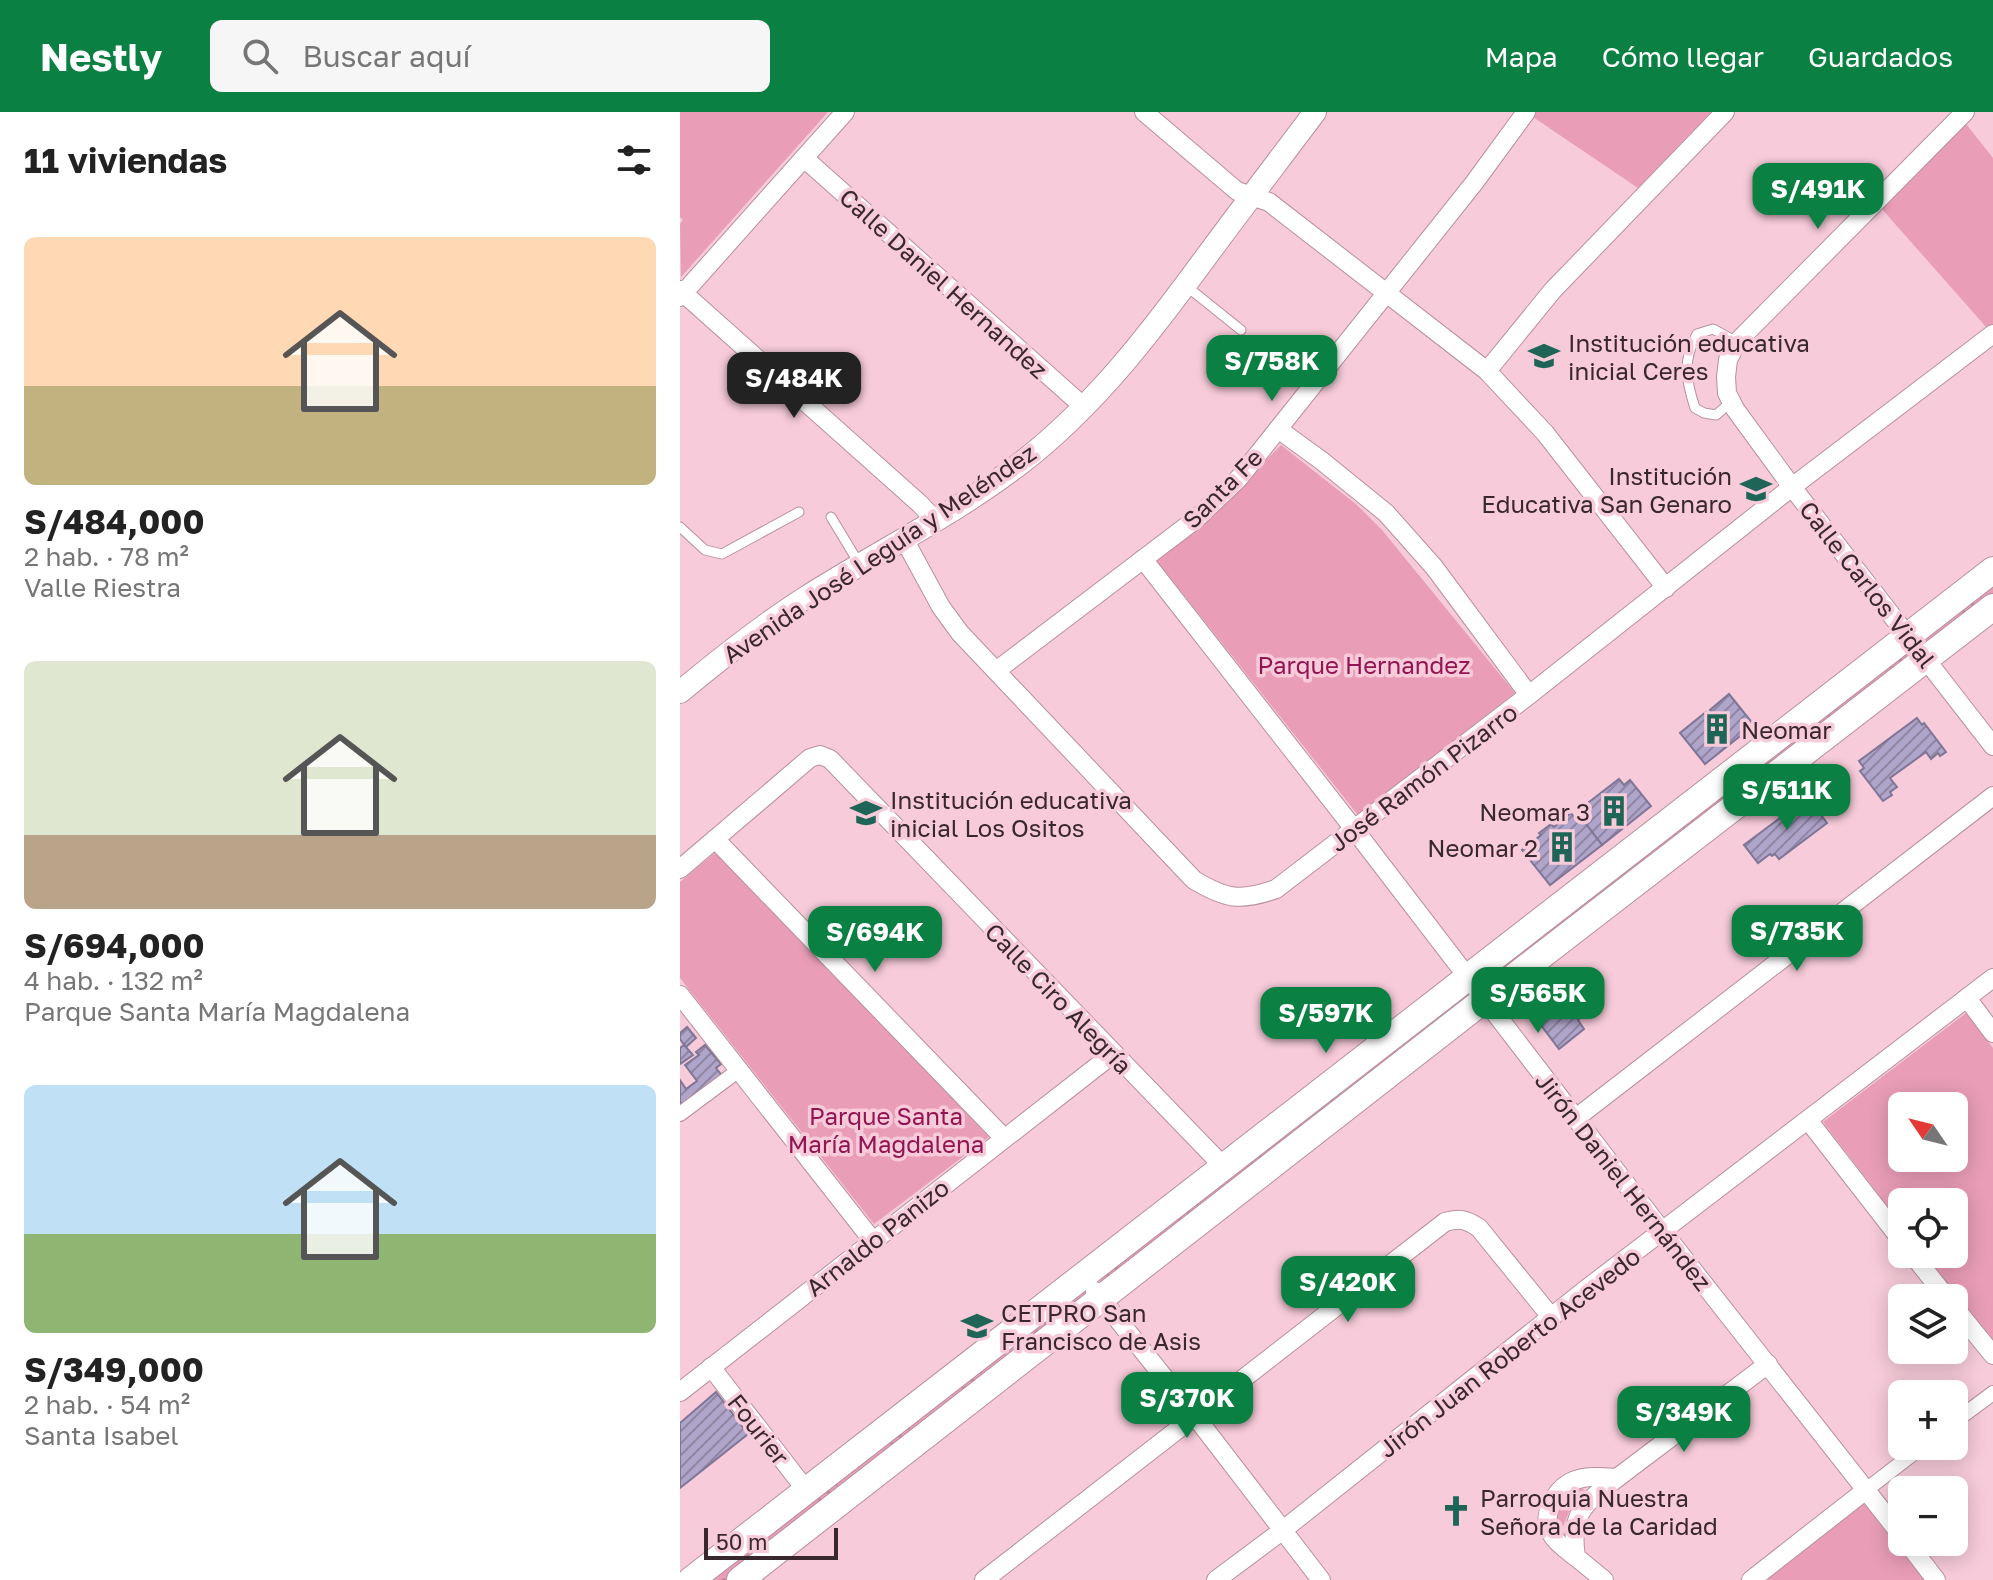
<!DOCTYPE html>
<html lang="es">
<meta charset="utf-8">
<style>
:root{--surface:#fff;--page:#f6f6f6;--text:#222;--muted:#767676;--accent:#0b8043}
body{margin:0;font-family:"Golos Text",sans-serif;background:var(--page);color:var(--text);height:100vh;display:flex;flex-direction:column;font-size:30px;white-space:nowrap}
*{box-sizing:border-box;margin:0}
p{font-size:26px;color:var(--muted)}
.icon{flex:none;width:44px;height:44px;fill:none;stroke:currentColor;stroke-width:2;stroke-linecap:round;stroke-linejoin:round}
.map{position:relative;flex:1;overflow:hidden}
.panel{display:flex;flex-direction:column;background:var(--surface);width:680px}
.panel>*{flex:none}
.needle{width:52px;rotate:305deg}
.fabs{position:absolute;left:1208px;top:980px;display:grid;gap:16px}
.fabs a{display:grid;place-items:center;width:80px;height:80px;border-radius:12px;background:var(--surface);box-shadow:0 4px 20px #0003;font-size:40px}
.scale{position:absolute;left:24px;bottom:20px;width:134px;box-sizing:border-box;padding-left:8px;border:4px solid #38272d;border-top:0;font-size:22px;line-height:28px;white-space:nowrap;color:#38272d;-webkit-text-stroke:6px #f7cbd9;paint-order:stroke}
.price{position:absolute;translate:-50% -68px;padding:0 18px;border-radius:16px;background:var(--accent);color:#fff;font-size:26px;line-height:52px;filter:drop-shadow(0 2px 4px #0008)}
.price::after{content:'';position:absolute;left:50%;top:48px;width:24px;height:18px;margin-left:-12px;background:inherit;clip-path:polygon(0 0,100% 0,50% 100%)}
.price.on{background:#222;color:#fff}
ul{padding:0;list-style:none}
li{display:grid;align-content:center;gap:16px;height:424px;padding:0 24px}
li span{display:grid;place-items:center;height:248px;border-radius:12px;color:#555}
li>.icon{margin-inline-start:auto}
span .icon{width:144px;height:144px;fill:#fffc;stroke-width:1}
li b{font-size:34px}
h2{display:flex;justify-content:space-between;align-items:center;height:96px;padding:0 24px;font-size:34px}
header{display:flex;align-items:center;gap:48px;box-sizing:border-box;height:112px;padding:0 40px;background:var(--accent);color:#fff}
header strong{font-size:38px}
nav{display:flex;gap:44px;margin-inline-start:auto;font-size:28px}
.search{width:560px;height:72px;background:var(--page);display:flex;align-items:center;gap:20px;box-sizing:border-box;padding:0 28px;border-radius:12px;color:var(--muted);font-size:30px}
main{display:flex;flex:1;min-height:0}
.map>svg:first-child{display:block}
.grass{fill:url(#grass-dots)}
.green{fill:#e99db7;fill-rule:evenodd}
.building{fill:url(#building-hatch);stroke:#7f7597;stroke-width:2}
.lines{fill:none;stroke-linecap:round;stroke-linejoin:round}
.service-casing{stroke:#b9909d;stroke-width:11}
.pedestrian-casing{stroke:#b9909d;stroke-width:16}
.minor-casing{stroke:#b9909d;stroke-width:20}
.tertiary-casing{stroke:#b9909d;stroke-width:24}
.secondary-casing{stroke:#b9909d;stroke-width:28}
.service{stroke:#fff;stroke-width:9}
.pedestrian{stroke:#fff;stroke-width:14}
.minor{stroke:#fff;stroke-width:18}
.tertiary{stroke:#fff;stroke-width:22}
.secondary{stroke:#fff;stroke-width:26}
.labels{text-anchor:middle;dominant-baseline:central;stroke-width:7;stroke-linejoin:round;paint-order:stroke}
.street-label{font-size:24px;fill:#38272d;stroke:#f7cbd9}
.poi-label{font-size:24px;fill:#38272d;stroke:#f7cbd9;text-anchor:start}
.park-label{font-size:24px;fill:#921452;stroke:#f7cbd9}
</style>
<header>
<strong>Nestly</strong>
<div class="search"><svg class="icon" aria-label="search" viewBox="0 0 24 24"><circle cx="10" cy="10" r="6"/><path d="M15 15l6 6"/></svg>Buscar aquí</div>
<nav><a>Mapa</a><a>Cómo llegar</a><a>Guardados</a></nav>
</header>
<main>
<section class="panel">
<h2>11 viviendas<svg class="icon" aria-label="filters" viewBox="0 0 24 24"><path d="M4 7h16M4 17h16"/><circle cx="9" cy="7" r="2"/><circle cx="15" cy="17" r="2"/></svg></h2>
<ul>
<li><span style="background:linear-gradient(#ffd9b3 60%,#c2b280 0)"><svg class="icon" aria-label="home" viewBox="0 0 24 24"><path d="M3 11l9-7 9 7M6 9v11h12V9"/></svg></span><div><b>S/484,000</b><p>2 hab. · 78 m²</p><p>Valle Riestra</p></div></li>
<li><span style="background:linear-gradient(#dfe7d0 70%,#b9a48a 0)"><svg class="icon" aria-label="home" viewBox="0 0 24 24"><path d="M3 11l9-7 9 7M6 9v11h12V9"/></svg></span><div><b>S/694,000</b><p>4 hab. · 132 m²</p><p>Parque Santa María Magdalena</p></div></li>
<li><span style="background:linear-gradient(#bfe0f5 60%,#8fb573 0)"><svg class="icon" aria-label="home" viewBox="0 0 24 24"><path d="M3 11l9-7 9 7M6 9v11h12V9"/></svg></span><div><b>S/349,000</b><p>2 hab. · 54 m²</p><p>Santa Isabel</p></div></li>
</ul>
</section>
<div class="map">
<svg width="1313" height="1468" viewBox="0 0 1313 1468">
<defs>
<pattern id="grass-dots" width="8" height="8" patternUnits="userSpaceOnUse" patternTransform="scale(2)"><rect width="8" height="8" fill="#e99db7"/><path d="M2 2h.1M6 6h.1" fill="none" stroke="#be8095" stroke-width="1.8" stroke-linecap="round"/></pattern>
<pattern id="building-hatch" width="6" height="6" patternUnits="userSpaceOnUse" patternTransform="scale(2)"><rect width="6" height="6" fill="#afa5ca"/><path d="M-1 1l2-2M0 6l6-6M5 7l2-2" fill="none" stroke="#8f86a4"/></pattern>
</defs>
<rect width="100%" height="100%" fill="#f7cbd9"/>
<!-- grass -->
<g class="grass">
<polygon points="1313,469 1313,487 1246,533 1242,528"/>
<polygon points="1227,539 1232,544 806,874 801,869"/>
<polygon points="787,878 793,885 421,1171 419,1167"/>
<polygon points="405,1179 408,1185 405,1190 47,1468 23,1468"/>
</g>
<!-- green -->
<g class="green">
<polygon points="0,0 148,0 1,165 0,112 3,108 0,105"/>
<polygon points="856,0 1031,0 958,76 853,5"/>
<polygon points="1286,12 1313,46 1313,212 1307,216 1201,96"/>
<polygon points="601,333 677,393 702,418 835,581 678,703 477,449 521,414"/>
<polygon points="37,739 309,1025 194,1112 0,866 0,770"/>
<path d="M 1286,901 L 1313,936 L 1313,1233 L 1244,1142 L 1274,1142 L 1274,1090 L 1222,1090 L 1222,1113 L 1143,1010 ZM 1222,994 L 1274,994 L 1274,1046 L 1222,1046 Z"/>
<polygon points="901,1376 905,1378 903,1385 889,1400 882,1417 877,1420 874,1397 888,1379"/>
<polygon points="1184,1391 1244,1468 1085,1468"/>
</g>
<!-- building -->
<g class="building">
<polygon points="1049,582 1074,613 1025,652 1000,621 1026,600 1036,612 1039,610 1030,598"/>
<polygon points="1237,606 1242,613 1244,611 1266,640 1260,644 1258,641 1251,647 1246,640 1210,666 1217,675 1210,680 1212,683 1203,689 1180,659 1184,656 1179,649"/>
<polygon points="939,667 944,673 950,668 971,694 922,733 899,703 903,700 900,697"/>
<polygon points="1128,685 1147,711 1099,747 1095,742 1092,744 1090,742 1078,751 1064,733"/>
<polygon points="891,701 895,706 899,703 922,733 870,773 842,738 861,723 859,721 871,712 874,715"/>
<polygon points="894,867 913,892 902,900 904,903 898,908 904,917 879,937 851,900"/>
<polygon points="7,915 16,926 6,935 0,927 0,921"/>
<polygon points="4,933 13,943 0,952 0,936"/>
<polygon points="25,933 41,952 36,956 44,966 5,996 0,990 0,968 6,977 17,969 5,953 19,943 16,940"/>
<polygon points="36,1280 68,1322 0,1376 0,1311"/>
</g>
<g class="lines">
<defs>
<g id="service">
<polyline points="505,173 561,218"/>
<path d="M 1051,290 L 1036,303 L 1024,301 L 1015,296 C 1006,268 1002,249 1017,222 L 1033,217 L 1057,230"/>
<polyline points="151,405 180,453"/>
<polyline points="0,415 25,438 42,442 119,400"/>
</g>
<g id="pedestrian">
<polyline points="0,1002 59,958"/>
<polyline points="1274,1310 1313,1281"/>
<polyline points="1186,1378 1243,1334"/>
</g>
<g id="minor">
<polyline points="464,0 557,79 589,90 807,259 865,321 986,476"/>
<polyline points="1285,0 1057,230 1048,248 1046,265 1047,281 1055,297 1112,375 1313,634"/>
<polyline points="124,46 404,295"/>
<polyline points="0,178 240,392 255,408"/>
<polyline points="0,185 165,0"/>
<polyline points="807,259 873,178 1045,0"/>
<polyline points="598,317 642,349 706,401 754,455 849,583"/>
<path d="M 224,427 L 261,495 L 280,521 L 514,768 C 546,787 560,790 596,777 L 849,583 L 1112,375 L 1313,222"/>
<polyline points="463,447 674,717 983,1120 1222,1424"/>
<polyline points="316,559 516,407 559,366 794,71 846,0"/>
<polyline points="35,727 324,1026"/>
<polyline points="0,757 130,646 140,643 150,647 543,1054"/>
<polyline points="0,883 193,1129"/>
<polyline points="1287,886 1313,921"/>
<polyline points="896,1006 1313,684"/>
<polyline points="1128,1008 1222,1129"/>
<polyline points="1232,1142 1267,1186"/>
<polyline points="415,1179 515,1304 641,1468"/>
<polyline points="1274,1195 1313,1243"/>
<polyline points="31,1255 126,1378"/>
<polyline points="0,1280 433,942"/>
<polyline points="1227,1430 1256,1468"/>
<path d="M 896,1445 C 888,1439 877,1432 872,1423 C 860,1405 874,1378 893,1369 C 906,1363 923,1365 937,1366"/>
<path d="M 304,1468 L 765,1110 C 779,1106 786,1107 799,1116 L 872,1206"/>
<polyline points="536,1468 603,1418 905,1178 1313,866"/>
<path d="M 924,1468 L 896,1445 C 889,1401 905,1391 937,1366 L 1088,1252"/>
<polyline points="1071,1468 1186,1378"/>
</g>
<path id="tertiary" d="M 0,580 C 40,547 81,514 125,486 C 197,440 274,403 341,351 C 415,294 471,220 526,145 C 562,96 599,48 635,0"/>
<g id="secondary">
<polyline points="11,1468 1313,458"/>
<polyline points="60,1468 804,888 1313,495"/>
</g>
</defs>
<!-- service casing -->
<use href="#service" class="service-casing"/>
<!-- pedestrian casing -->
<use href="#pedestrian" class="pedestrian-casing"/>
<!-- minor casing -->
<use href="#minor" class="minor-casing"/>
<!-- tertiary casing -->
<use href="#tertiary" class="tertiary-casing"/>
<!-- secondary casing -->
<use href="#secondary" class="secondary-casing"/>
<!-- service -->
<use href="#service" class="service"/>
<!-- pedestrian -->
<use href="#pedestrian" class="pedestrian"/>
<!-- minor -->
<use href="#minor" class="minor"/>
<!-- tertiary -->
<use href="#tertiary" class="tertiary"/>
<!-- secondary -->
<use href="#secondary" class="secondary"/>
</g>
<!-- icons -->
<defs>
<symbol id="school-bare" viewBox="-9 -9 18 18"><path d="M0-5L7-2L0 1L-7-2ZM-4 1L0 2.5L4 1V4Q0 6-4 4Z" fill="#1f6557" stroke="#f7cbd9" stroke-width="2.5" paint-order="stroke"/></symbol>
<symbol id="building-bare" viewBox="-9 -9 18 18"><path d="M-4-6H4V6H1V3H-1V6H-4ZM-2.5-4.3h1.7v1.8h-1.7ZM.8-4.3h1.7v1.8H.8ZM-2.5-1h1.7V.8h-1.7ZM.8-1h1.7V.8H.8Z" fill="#1f6557" stroke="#f7cbd9" stroke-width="2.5" paint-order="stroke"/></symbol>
<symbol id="university-bare" viewBox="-9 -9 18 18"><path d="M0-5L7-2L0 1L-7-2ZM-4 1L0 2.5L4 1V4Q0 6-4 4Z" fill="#1f6557" stroke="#f7cbd9" stroke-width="2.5" paint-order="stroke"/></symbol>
<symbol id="church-bare" viewBox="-9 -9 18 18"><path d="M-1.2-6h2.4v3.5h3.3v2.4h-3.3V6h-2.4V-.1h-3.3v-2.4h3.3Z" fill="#1f6557" stroke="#f7cbd9" stroke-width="2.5" paint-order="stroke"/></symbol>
</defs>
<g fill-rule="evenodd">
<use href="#school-bare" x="842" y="222" width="44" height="44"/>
<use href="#school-bare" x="1054" y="355" width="44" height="44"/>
<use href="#building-bare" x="1015" y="595" width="44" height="44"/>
<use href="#building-bare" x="912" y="677" width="44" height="44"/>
<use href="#school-bare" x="164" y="679" width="44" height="44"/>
<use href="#building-bare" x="860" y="713" width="44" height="44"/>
<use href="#university-bare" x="275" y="1192" width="44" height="44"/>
<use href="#church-bare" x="754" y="1377" width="44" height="44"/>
</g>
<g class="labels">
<!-- street labels -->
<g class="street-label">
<text transform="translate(264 171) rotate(42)">Calle Daniel Hernandez</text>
<text transform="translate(542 376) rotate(-45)">Santa Fe</text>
<text transform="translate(199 441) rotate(-34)">Avenida José Leguía y Meléndez</text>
<text transform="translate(1188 472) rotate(52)">Calle Carlos Vidal</text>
<text transform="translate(743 665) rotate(-37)">José Ramón Pizarro</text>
<text transform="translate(379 886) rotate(46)">Calle Ciro Alegría</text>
<text transform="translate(944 1069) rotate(52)">Jirón Daniel Hernández</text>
<text transform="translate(197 1125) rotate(-38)">Arnaldo Panizo</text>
<text transform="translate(829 1240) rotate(-38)">Jirón Juan Roberto Acevedo</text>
<text transform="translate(79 1317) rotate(52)">Fourier</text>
</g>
<!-- poi labels -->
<g class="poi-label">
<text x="888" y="230">Institución educativa<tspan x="888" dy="28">inicial Ceres</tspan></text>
<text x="1052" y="363" text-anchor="end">Institución<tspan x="1052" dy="28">Educativa San Genaro</tspan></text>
<text x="1061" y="617">Neomar</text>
<text x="210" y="687">Institución educativa<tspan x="210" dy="28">inicial Los Ositos</tspan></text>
<text x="910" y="699" text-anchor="end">Neomar 3</text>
<text x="858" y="735" text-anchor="end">Neomar 2</text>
<text x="321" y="1200">CETPRO San<tspan x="321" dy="28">Francisco de Asis</tspan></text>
<text x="800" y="1385">Parroquia Nuestra<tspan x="800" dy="28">Señora de la Caridad</tspan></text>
</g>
<!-- park labels -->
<g class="park-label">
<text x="684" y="552">Parque Hernandez</text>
<text x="206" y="1003">Parque Santa<tspan x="206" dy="28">María Magdalena</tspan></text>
</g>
</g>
</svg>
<div class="fabs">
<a><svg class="needle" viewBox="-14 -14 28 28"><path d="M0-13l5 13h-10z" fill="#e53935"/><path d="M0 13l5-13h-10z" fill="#767676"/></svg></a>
<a><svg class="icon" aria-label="locate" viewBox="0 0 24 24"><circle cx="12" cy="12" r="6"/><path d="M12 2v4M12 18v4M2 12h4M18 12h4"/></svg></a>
<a><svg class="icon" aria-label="layers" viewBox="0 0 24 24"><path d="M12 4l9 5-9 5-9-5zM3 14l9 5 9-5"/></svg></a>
<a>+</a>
<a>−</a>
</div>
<div class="scale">50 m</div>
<b class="price" style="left:1138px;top:119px">S/491K</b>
<b class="price" style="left:592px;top:291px">S/758K</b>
<b class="price on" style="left:114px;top:308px">S/484K</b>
<b class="price" style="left:1107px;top:720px">S/511K</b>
<b class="price" style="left:1117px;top:861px">S/735K</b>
<b class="price" style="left:195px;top:862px">S/694K</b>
<b class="price" style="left:858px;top:923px">S/565K</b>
<b class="price" style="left:646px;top:943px">S/597K</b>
<b class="price" style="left:668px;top:1212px">S/420K</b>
<b class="price" style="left:507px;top:1328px">S/370K</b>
<b class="price" style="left:1004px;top:1342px">S/349K</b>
</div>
</main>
